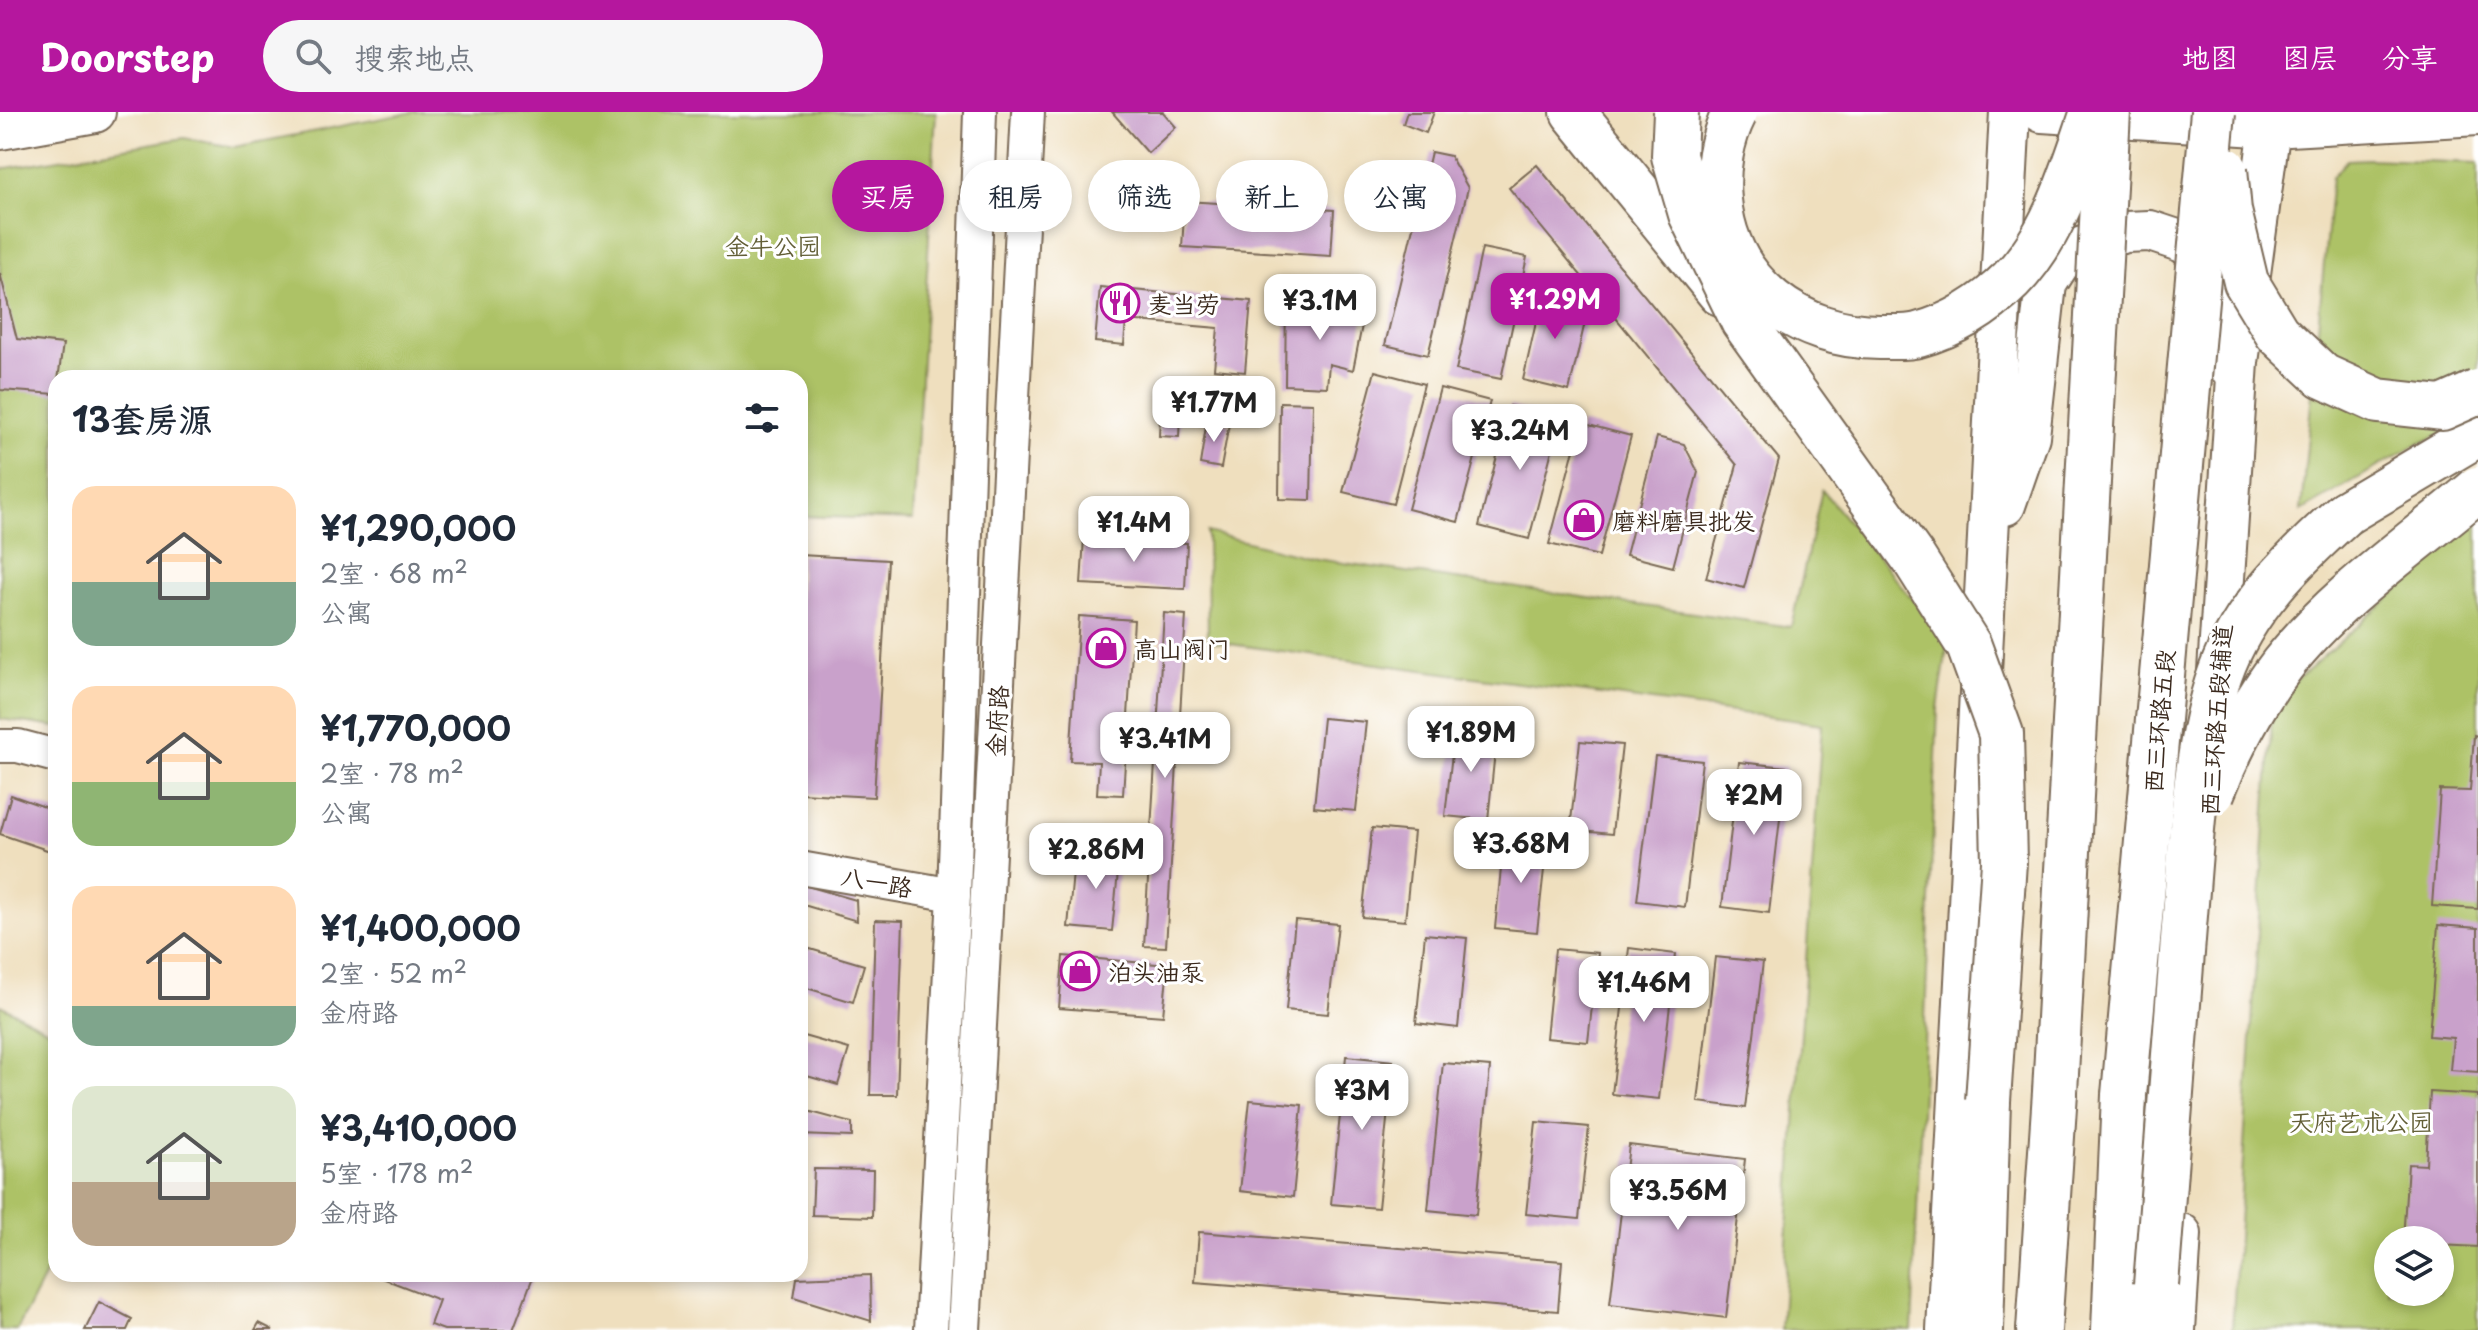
<!DOCTYPE html>
<html lang="zh">
<meta charset="utf-8">
<style>
:root{--surface:#fff;--page:#f6f6f7;--text:#1f2937;--muted:#747a83;--accent:#b5179e}
body{margin:0;font-family:"Playpen Sans","LXGW WenKai TC",sans-serif;background:var(--page);color:var(--text);height:100vh;display:flex;flex-direction:column;font-size:30px;white-space:nowrap}
*{box-sizing:border-box;margin:0}
p{font-size:26px;color:var(--muted)}
.icon{flex:none;width:44px;height:44px;fill:none;stroke:currentColor;stroke-width:2;stroke-linecap:round;stroke-linejoin:round}
.map{position:relative;flex:1;overflow:hidden}
.side{position:absolute;left:48px;top:258px;width:760px;height:912px;display:flex;flex-direction:column;background:var(--surface);border-radius:24px;box-shadow:0 4px 12px #0003}
.side>*{flex:none}
.top-card{position:absolute;left:832px;top:48px;width:760px;height:72px;display:flex;gap:16px}
.controls{position:absolute;left:2374px;top:1114px;display:grid;gap:16px}
.controls a{display:grid;place-items:center;width:80px;height:80px;border-radius:50%;background:var(--surface);box-shadow:0 4px 12px #0003;font-size:40px}
.price{position:absolute;translate:-50% -68px;padding:0 18px;border-radius:16px;background:#fff;color:#222;font-size:26px;line-height:52px;filter:drop-shadow(0 2px 4px #0008)}
.price::after{content:'';position:absolute;left:50%;top:48px;width:24px;height:18px;margin-left:-12px;background:inherit;clip-path:polygon(0 0,100% 0,50% 100%)}
.price.current{background:var(--accent);color:#fff}
ul{padding:0;list-style:none}
li{display:flex;align-items:center;gap:24px;height:200px;padding:0 24px}
li span{display:grid;place-items:center;flex:none;width:224px;height:160px;border-radius:24px;color:#555}
li>.icon{margin-inline-start:auto}
span .icon{width:96px;height:96px;fill:#fffc;stroke-width:1}
li b{font-size:34px}
h2{display:flex;justify-content:space-between;align-items:center;height:96px;padding:0 24px;font-size:34px}
.pill{padding:0 28px;border-radius:36px;background:var(--surface);box-shadow:0 4px 12px #0003;font-size:28px;line-height:72px}
.pill.current{background:var(--accent);color:#fff}
header{display:flex;align-items:center;gap:48px;box-sizing:border-box;height:112px;padding:0 40px;background:var(--accent);color:#fff}
header strong{font-size:38px}
nav{display:flex;gap:44px;margin-inline-start:auto;font-size:28px}
.search{width:560px;height:72px;background:var(--page);display:flex;align-items:center;gap:20px;box-sizing:border-box;padding:0 28px;border-radius:44px;color:var(--muted);font-size:30px}
.map>svg:first-child{display:block}
.green{fill:#adc266;stroke:#747642;stroke-width:2;fill-rule:evenodd}
.building{fill:#c9a1cb}
.lines{fill:none;stroke-linecap:round;stroke-linejoin:round}
.minor-casing{stroke:#7a6956;stroke-width:36}
.major-casing{stroke:#7a6956;stroke-width:44}
.highway-casing{stroke:#7a6956;stroke-width:48}
.minor{stroke:#fff;stroke-width:32}
.major{stroke:#fff;stroke-width:40}
.highway{stroke:#fff;stroke-width:44}
.highway-bridge-casing{stroke:#7a6956;stroke-width:48;stroke-linecap:butt}
.highway-bridge{stroke:#fff;stroke-width:44}
.labels{text-anchor:middle;dominant-baseline:central;stroke-width:6;stroke-linejoin:round;paint-order:stroke}
.park-label{font-size:24px;fill:#635f37;stroke:#fff}
.poi-label{font-size:24px;fill:#3b2a1e;stroke:#fff;text-anchor:start}
.street-label{font-size:24px;fill:#3b2a1e;stroke:#fff}
</style>
<header>
<strong>Doorstep</strong>
<div class="search"><svg class="icon" aria-label="search" viewBox="0 0 24 24"><circle cx="10" cy="10" r="6"/><path d="M15 15l6 6"/></svg>搜索地点</div>
<nav><a>地图</a><a>图层</a><a>分享</a></nav>
</header>
<div class="map">
<svg width="2478" height="1218" viewBox="0 0 2478 1218">
<rect width="100%" height="100%" fill="#fff"/>
<filter id="ink" filterUnits="userSpaceOnUse"><feTurbulence type="fractalNoise" baseFrequency=".0125" numOctaves="2"/><feDisplacementMap in="SourceGraphic" scale="16" xChannelSelector="R" yChannelSelector="G"/><feConvolveMatrix kernelMatrix="1 2 1 2 8 2 1 2 1" color-interpolation-filters="sRGB"/></filter>
<filter id="wash" filterUnits="userSpaceOnUse"><feTurbulence type="fractalNoise" baseFrequency=".006" numOctaves="4" result="noise"/><feDisplacementMap in="SourceGraphic" scale="32" xChannelSelector="R" yChannelSelector="G"/><feGaussianBlur stdDeviation="1.8" result="paint"/><feColorMatrix in="noise" values="0 0 0 0 0 0 0 0 0 0 0 0 0 0 0 0 0 1.4 0 .05"/><feComposite in="paint" operator="in"/></filter>
<g filter="url(#wash)">
<rect width="100%" height="100%" fill="#efdfbe"/>
<!-- green -->
<g class="green">
<polygon points="414,0 936,0 913,408 800,404 800,266 56,266 56,615 0,607 0,57 184,26 234,35"/>
<polygon points="2368,47 2478,51 2478,305 2414,334 2301,399 2332,65 2347,48"/>
<polygon points="1822,378 1948,530 1938,596 1912,1218 1781,1218 1822,612 1208,529 1207,420 1316,447 1791,515"/>
<path d="M 2478,407 L 2478,1218 L 2232,1218 L 2273,589 ZM 2388,1128 L 2440,1128 L 2440,1180 L 2388,1180 Z"/>
<polygon points="0,893 56,922 56,1141 17,1218 0,1218"/>
</g>
<g id="blocks">
<!-- building -->
<g class="building">
<polygon points="1112,0 1163,0 1176,15 1148,41"/>
<polygon points="1407,0 1434,0 1426,21 1403,12"/>
<polygon points="1431,40 1450,44 1468,76 1428,243 1385,233"/>
<polygon points="1537,53 1779,347 1744,476 1706,466 1737,353 1509,76"/>
<polygon points="1185,89 1334,98 1331,144 1182,135"/>
<polygon points="1482,136 1527,145 1501,267 1456,258"/>
<polygon points="0,161 17,227 63,232 56,282 0,278"/>
<polygon points="1100,175 1251,189 1245,260 1214,257 1218,216 1126,208 1124,233 1095,230"/>
<polygon points="1544,175 1571,181 1585,210 1569,279 1523,268"/>
<polygon points="1286,182 1309,183 1307,212 1330,212 1330,192 1351,196 1367,189 1353,258 1329,252 1327,275 1285,273"/>
<polygon points="1375,259 1424,272 1393,392 1343,380"/>
<polygon points="1440,276 1490,289 1458,410 1408,397"/>
<polygon points="1280,290 1313,291 1311,388 1279,387"/>
<polygon points="1510,294 1560,307 1529,427 1479,414"/>
<polygon points="1160,303 1180,305 1179,325 1159,324"/>
<polygon points="1207,308 1229,312 1221,356 1200,352"/>
<polygon points="1581,311 1631,324 1599,444 1549,432"/>
<polygon points="1657,325 1684,332 1698,360 1673,455 1626,443"/>
<polygon points="1084,426 1187,431 1185,477 1081,472"/>
<polygon points="800,443 888,448 874,685 800,681"/>
<polygon points="1164,501 1186,503 1166,835 1144,834"/>
<polygon points="1079,504 1134,508 1123,683 1097,682 1099,650 1070,649"/>
<polygon points="1323,606 1366,610 1356,699 1314,695"/>
<polygon points="1455,615 1497,619 1488,708 1445,704"/>
<polygon points="2474,623 2478,624 2478,797 2432,794 2440,678 2470,679"/>
<polygon points="1580,629 1622,633 1612,722 1570,718"/>
<polygon points="1655,644 1702,649 1685,795 1637,789"/>
<polygon points="1739,650 1786,655 1769,801 1722,795"/>
<polygon points="11,683 56,699 56,741 0,722"/>
<polygon points="1372,716 1414,720 1405,809 1362,805"/>
<polygon points="1504,727 1547,731 1537,820 1495,816"/>
<polygon points="1096,729 1121,731 1112,819 1068,815 1073,760 1093,762"/>
<polygon points="800,772 856,788 857,809 800,792"/>
<polygon points="875,808 903,809 897,983 870,983"/>
<polygon points="1295,808 1338,812 1328,902 1286,898"/>
<polygon points="2438,813 2478,816 2478,960 2450,958 2453,926 2429,924"/>
<polygon points="1425,822 1467,826 1458,916 1416,911"/>
<polygon points="800,834 864,853 853,890 800,874"/>
<polygon points="1629,836 1676,842 1659,987 1612,982"/>
<polygon points="1555,837 1598,841 1588,930 1546,926"/>
<polygon points="1063,844 1168,853 1163,904 1059,896"/>
<polygon points="1715,845 1763,850 1745,996 1698,990"/>
<polygon points="800,923 849,937 838,973 800,962"/>
<polygon points="1346,944 1393,949 1378,1096 1331,1092"/>
<polygon points="1443,951 1490,955 1476,1103 1428,1098"/>
<polygon points="2430,980 2478,983 2478,1135 2440,1133 2440,1128 2403,1128 2408,1052 2426,1053"/>
<polygon points="1250,988 1302,993 1293,1085 1240,1079"/>
<polygon points="800,997 852,1011 852,1025 800,1023"/>
<polygon points="1536,1010 1589,1015 1579,1107 1526,1102"/>
<polygon points="1629,1033 1745,1047 1726,1206 1610,1192"/>
<polygon points="814,1057 873,1058 872,1105 812,1103"/>
<polygon points="1199,1120 1562,1149 1558,1199 1195,1170"/>
<polygon points="371,1162 534,1162 513,1218 444,1218 430,1213 439,1188"/>
<polygon points="870,1163 871,1209 794,1185 797,1166"/>
<polygon points="99,1190 132,1207 127,1218 85,1218"/>
<polygon points="259,1211 273,1218 255,1218"/>
</g>
</g>
</g>
<g filter="url(#ink)">
<use href="#blocks" fill-opacity="0" stroke="#7a6956" stroke-width="2"/>
<g class="lines">
<defs>
<g id="minor">
<polyline points="0,634 18,634 56,644"/>
<polyline points="800,756 954,783"/>
<polyline points="931,1218 954,783 980,0"/>
<polyline points="964,1218 1028,0"/>
</g>
<g id="major">
<polyline points="2042,0 2273,15 2478,3"/>
<polyline points="0,17 95,0"/>
<polyline points="2005,393 2029,324 2046,172 2066,141 2125,120 2150,119 2186,131 2206,154 2226,252"/>
<polyline points="2218,559 2238,250 2272,0"/>
<polyline points="1947,1218 2010,0"/>
<polyline points="2175,1218 2181,1122"/>
</g>
<g id="highway">
<polyline points="1573,0 1720,181"/>
<polyline points="2345,401 2478,322"/>
<polyline points="1981,1218 1988,989"/>
<polyline points="2039,1218 2055,980"/>
<polyline points="2114,1218 2124,983"/>
<polyline points="2150,1218 2156,1173"/>
</g>
</defs>
<!-- minor casing -->
<use href="#minor" class="minor-casing"/>
<!-- major casing -->
<use href="#major" class="major-casing"/>
<!-- highway casing -->
<use href="#highway" class="highway-casing"/>
<!-- minor -->
<use href="#minor" class="minor"/>
<!-- major -->
<use href="#major" class="major"/>
<!-- highway -->
<use href="#highway" class="highway"/>
<defs>
<g id="highway-bridge">
<polyline points="1676,0 1674,44 1691,102 1743,209 1914,447 1969,534 2001,622 2004,750 1988,989"/>
<path d="M 1735,0 C 1721,27 1716,59 1719,88 C 1727,173 1799,226 1882,225 C 1894,225 1907,226 1918,223 C 1954,213 1985,194 2011,168 C 2055,123 2073,58 2093,0"/>
<polyline points="2225,57 2229,99 2246,170 2277,221 2323,264 2378,289 2442,296 2478,280"/>
<path d="M 2212,681 C 2230,636 2252,592 2282,553 C 2335,485 2413,432 2478,377"/>
<polyline points="2055,980 2108,0"/>
<polyline points="2124,983 2213,0"/>
<path d="M 2156,1173 C 2165,1054 2175,935 2184,815 C 2191,738 2194,635 2220,562 C 2243,496 2294,447 2345,401"/>
</g>
</defs>
<!-- highway-bridge casing -->
<use href="#highway-bridge" class="highway-bridge-casing"/>
<!-- highway-bridge -->
<use href="#highway-bridge" class="highway-bridge"/>
</g>
</g>
<!-- icons -->
<defs>
<symbol id="restaurant-ring" viewBox="-11 -11 22 22"><circle r="9.5" fill="#fff" stroke="#b5179e" stroke-width="1.5"/><path d="M-5-6h1v4h1v-4h1v4h1v-4h1v5L-1.5 .5V6h-2V.5L-5-1ZM5-6V6H3V1.5H1.5Q1.5-4 5-6Z" fill="#b5179e"/></symbol>
<symbol id="shop-ring" viewBox="-11 -11 22 22"><circle r="9.5" fill="#fff" stroke="#b5179e" stroke-width="1.5"/><path d="M-5-2.5h2.3a2.7 3.5 0 0 1 5.4 0H5L5.5 6h-11ZM-1.5-2.5h3a1.5 2.3 0 0 0-3 0Z" fill="#b5179e"/></symbol>
</defs>
<g fill-rule="evenodd">
<use href="#restaurant-ring" x="1098" y="169" width="44" height="44"/>
<use href="#shop-ring" x="1562" y="386" width="44" height="44"/>
<use href="#shop-ring" x="1084" y="514" width="44" height="44"/>
<use href="#shop-ring" x="1058" y="837" width="44" height="44"/>
</g>
<g class="labels">
<!-- park labels -->
<g class="park-label">
<text x="773" y="133">金牛公园</text>
<text x="2361" y="1009">天府艺术公园</text>
</g>
<!-- poi labels -->
<g class="poi-label">
<text x="1148" y="191">麦当劳</text>
<text x="1612" y="408">磨料磨具批发</text>
<text x="1134" y="536">高山阀门</text>
<text x="1108" y="859">泊头油泵</text>
</g>
<!-- street labels -->
<g class="street-label">
<text transform="translate(2215 608) rotate(-86)">西三环路五段辅道</text>
<text transform="translate(996 609) rotate(-87)">金府路</text>
<text transform="translate(2158 609) rotate(-85)">西三环路五段</text>
<text transform="translate(877 769) rotate(10)">八一路</text>
</g>
</g>
</svg>
<div class="controls">
<a><svg class="icon" aria-label="layers" viewBox="0 0 24 24"><path d="M12 4l9 5-9 5-9-5zM3 14l9 5 9-5"/></svg></a>
</div>
<b class="price current" style="left:1555px;top:229px">¥1.29M</b>
<b class="price" style="left:1320px;top:230px">¥3.1M</b>
<b class="price" style="left:1214px;top:332px">¥1.77M</b>
<b class="price" style="left:1520px;top:360px">¥3.24M</b>
<b class="price" style="left:1134px;top:452px">¥1.4M</b>
<b class="price" style="left:1471px;top:662px">¥1.89M</b>
<b class="price" style="left:1165px;top:668px">¥3.41M</b>
<b class="price" style="left:1754px;top:725px">¥2M</b>
<b class="price" style="left:1521px;top:773px">¥3.68M</b>
<b class="price" style="left:1096px;top:779px">¥2.86M</b>
<b class="price" style="left:1644px;top:912px">¥1.46M</b>
<b class="price" style="left:1362px;top:1020px">¥3M</b>
<b class="price" style="left:1678px;top:1120px">¥3.56M</b>
<div class="top-card">
<a class="pill current">买房</a>
<a class="pill">租房</a>
<a class="pill">筛选</a>
<a class="pill">新上</a>
<a class="pill">公寓</a>
</div>
<section class="side">
<h2>13套房源<svg class="icon" aria-label="filters" viewBox="0 0 24 24"><path d="M4 7h16M4 17h16"/><circle cx="9" cy="7" r="2"/><circle cx="15" cy="17" r="2"/></svg></h2>
<ul>
<li><span style="background:linear-gradient(#ffd9b3 60%,#7fa58c 0)"><svg class="icon" aria-label="home" viewBox="0 0 24 24"><path d="M3 11l9-7 9 7M6 9v11h12V9"/></svg></span><div><b>¥1,290,000</b><p>2室 · 68 m²</p><p>公寓</p></div></li>
<li><span style="background:linear-gradient(#ffd9b3 60%,#8fb573 0)"><svg class="icon" aria-label="home" viewBox="0 0 24 24"><path d="M3 11l9-7 9 7M6 9v11h12V9"/></svg></span><div><b>¥1,770,000</b><p>2室 · 78 m²</p><p>公寓</p></div></li>
<li><span style="background:linear-gradient(#ffd9b3 75%,#7fa58c 0)"><svg class="icon" aria-label="home" viewBox="0 0 24 24"><path d="M3 11l9-7 9 7M6 9v11h12V9"/></svg></span><div><b>¥1,400,000</b><p>2室 · 52 m²</p><p>金府路</p></div></li>
<li><span style="background:linear-gradient(#dfe7d0 60%,#b9a48a 0)"><svg class="icon" aria-label="home" viewBox="0 0 24 24"><path d="M3 11l9-7 9 7M6 9v11h12V9"/></svg></span><div><b>¥3,410,000</b><p>5室 · 178 m²</p><p>金府路</p></div></li>
</ul>
</section>
</div>
